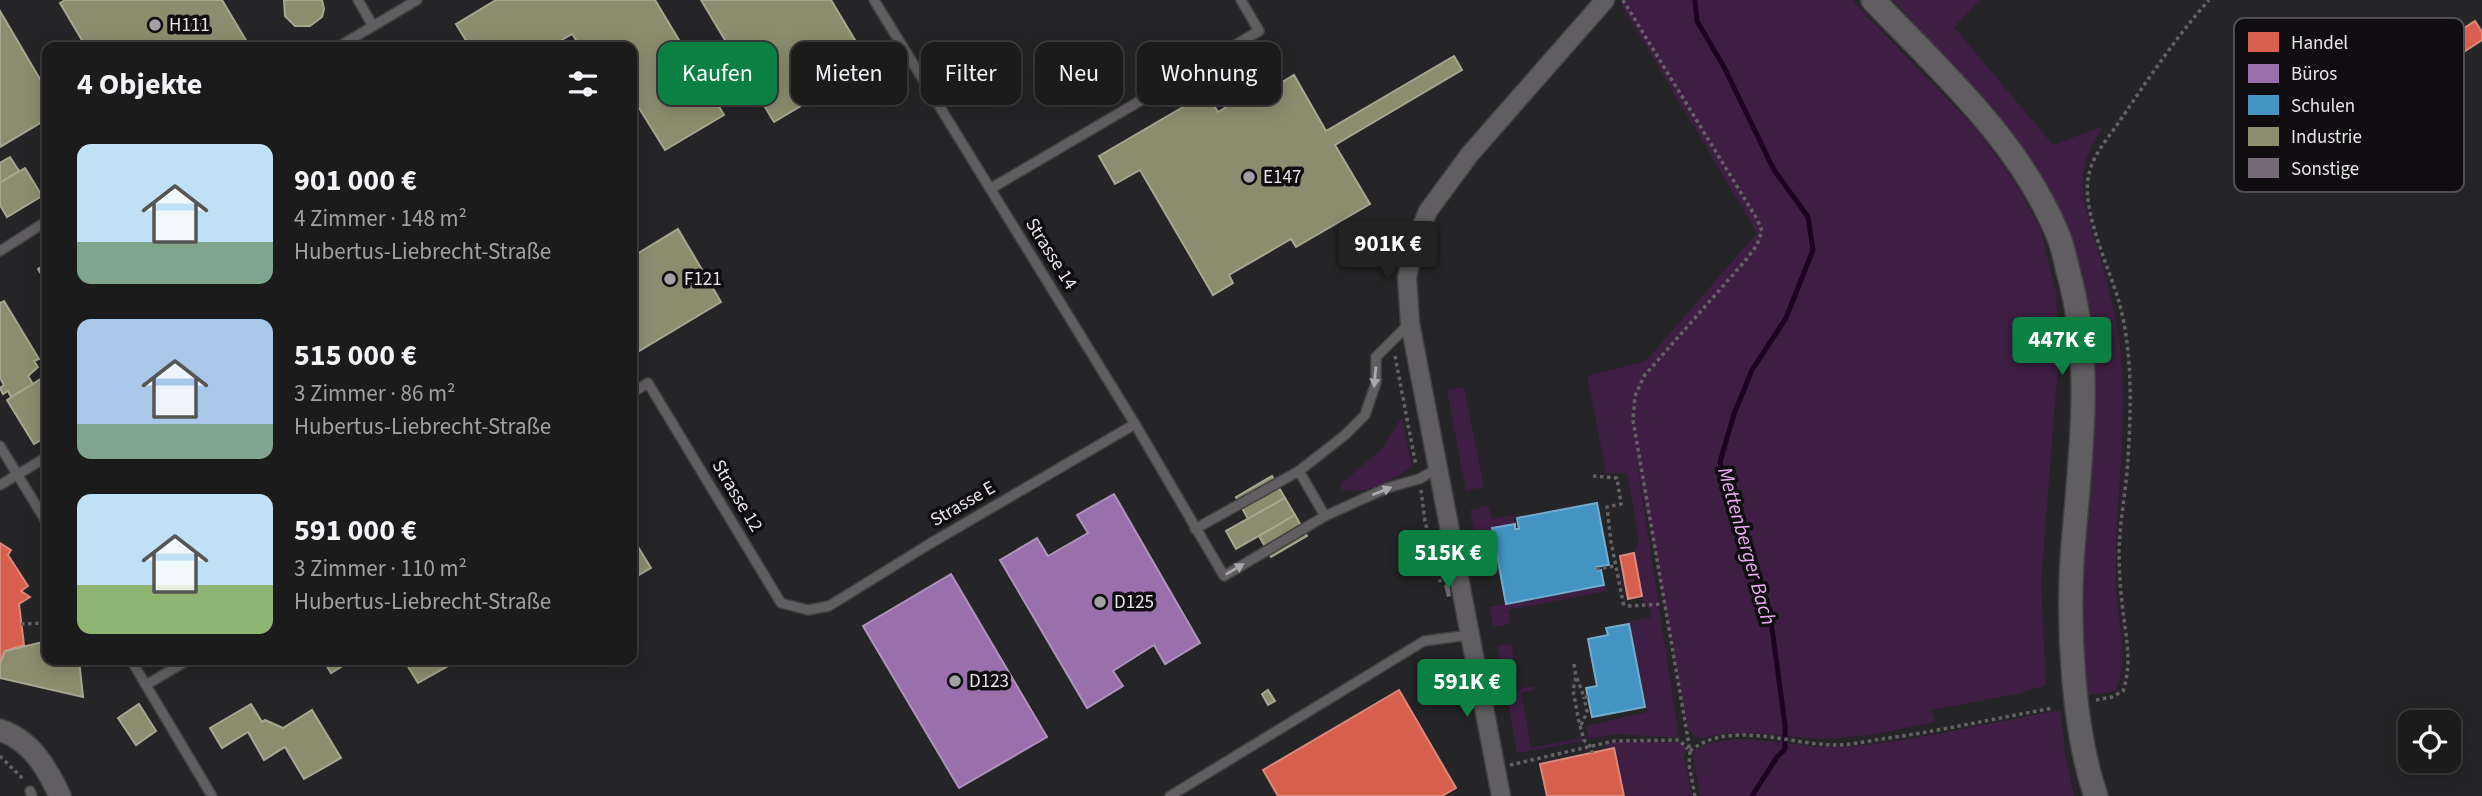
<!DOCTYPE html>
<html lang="de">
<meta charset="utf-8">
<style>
:root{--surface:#1c1b1c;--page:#292829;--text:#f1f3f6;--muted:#a0a1a3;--line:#3a393b;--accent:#0b8043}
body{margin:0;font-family:"Source Sans 3",sans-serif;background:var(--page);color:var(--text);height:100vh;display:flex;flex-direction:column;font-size:26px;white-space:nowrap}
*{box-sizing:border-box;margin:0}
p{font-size:23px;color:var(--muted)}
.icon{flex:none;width:38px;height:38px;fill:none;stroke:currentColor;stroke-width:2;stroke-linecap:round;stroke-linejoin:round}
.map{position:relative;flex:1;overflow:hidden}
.sheet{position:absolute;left:42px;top:42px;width:595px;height:623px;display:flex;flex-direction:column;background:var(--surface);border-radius:14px;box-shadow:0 4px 18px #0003,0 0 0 2px var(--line)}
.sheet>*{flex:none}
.guide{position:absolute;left:658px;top:42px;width:665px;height:63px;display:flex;gap:14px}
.controls{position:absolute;left:2398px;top:710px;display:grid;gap:14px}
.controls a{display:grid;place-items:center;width:63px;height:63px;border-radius:14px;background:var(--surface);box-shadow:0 4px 18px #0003,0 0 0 2px var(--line);font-size:35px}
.price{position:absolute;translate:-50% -60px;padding:0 16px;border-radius:7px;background:var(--accent);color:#fff;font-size:23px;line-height:46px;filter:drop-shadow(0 2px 4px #0008)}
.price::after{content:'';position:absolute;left:50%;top:42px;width:21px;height:16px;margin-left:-10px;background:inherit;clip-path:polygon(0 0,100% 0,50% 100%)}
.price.selected{background:#222;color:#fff}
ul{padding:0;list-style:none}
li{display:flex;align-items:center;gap:21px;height:175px;padding:0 35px}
li span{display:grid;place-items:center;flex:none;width:196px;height:140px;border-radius:14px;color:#555}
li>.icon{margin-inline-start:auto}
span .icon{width:84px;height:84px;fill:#fffc;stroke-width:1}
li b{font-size:30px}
h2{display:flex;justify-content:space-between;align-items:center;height:84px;padding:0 35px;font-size:30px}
.tag{padding:0 24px;border-radius:14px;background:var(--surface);box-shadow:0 4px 18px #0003,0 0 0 2px var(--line);font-size:24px;line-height:63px}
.tag.selected{background:var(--accent);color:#fff}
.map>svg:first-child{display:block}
.green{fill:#3e1f43}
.shops{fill:#d6604d;stroke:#db887b;stroke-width:2}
.offices{fill:#9970ab;stroke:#b093bd;stroke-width:2}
.schools{fill:#4393c3;stroke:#74acce;stroke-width:2}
.industry{fill:#8c8c6e;stroke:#a7a792;stroke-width:2}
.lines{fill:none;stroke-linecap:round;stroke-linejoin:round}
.stream{stroke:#1c0320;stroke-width:5}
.building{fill:#736a75}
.service-casing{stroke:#424142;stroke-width:12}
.minor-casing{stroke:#424142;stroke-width:21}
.tertiary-casing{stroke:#424142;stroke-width:24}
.secondary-casing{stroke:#424142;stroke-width:26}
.path{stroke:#646264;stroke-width:3.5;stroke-dasharray:3.5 3.5;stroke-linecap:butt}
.service{stroke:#605e60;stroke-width:9}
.minor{stroke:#605e60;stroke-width:18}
.tertiary{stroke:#605e60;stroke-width:21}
.secondary{stroke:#605e60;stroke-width:23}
.oneway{fill:#aaa8aa}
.poi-dot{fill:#a3a1a3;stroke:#0f0d0f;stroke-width:2.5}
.labels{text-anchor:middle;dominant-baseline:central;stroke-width:7;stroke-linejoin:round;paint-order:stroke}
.poi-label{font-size:19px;fill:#e7e5e7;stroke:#0f0d0f;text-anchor:start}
.street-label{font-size:19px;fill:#e7e5e7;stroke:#0f0d0f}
.water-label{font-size:21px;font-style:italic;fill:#eaacf1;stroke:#0f0d0f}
.key{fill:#0f0d0f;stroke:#504e50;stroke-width:2}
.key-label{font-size:19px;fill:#e7e5e7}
</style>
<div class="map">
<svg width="2482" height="796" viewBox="0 0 2482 796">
<rect width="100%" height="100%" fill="#252426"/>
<!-- green -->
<g class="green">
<polygon points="1626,0 1852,0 1977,130 2013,179 2040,228 2056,292 2059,353 2041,582 2046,685 2017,694 1931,710 1935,722 1870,735 1825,739 1751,733 1730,733 1700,738 1693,735 1687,727 1636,456 1679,738 1617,734 1588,739 1586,726 1647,712 1629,624 1630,621 1650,618 1651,613 1642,596 1634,553 1639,539 1627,473 1606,473 1587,376 1646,361 1757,233 1621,4"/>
<path d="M 1893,0 L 1980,0 L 1954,27 L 2053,145 L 2103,126 C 2095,140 2084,158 2083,174 C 2080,196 2088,217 2094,237 C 2105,277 2118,315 2121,357 C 2128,433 2114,509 2116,586 C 2117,619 2131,661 2115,691 L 2084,696 L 2077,645 L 2094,383 L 2093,344 L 2083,289 L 1992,111 Z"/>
<polygon points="1464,387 1484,487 1466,491 1447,390"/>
<path d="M 1402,417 L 1412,466 C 1389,482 1369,494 1341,490 L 1342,483 L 1382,449 Z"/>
<polygon points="1488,506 1492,519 1513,515 1515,524 1492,529 1501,573 1483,577 1470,510"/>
<polygon points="1605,585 1606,591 1508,610 1511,624 1493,627 1489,607"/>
<polygon points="1511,644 1516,668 1502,671 1497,646"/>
<polygon points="1534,686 1535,690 1521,692 1531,748 1582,738 1582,741 1517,753 1506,692"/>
<path d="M 2061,711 L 2065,753 L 2074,796 L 1700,796 L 1693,752 C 1726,727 1789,747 1829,747 C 1888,746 1945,732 2003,721 C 2022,718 2042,712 2061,711 Z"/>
<polygon points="1618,742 1679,742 1686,746 1684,758 1692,796 1624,796 1614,748 1608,749 1607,744"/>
</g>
<!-- shops -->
<g class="shops">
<polygon points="2475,21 2482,32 2482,40 2465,51 2455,34"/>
<polygon points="0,543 11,550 8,555 28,586 21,591 30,597 19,604 24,645 5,651 0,664"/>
<polygon points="1634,553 1642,596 1628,599 1620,556"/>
<polygon points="1399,690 1456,788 1442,796 1278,796 1263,770"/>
<polygon points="1614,748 1624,796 1547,796 1540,764"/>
</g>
<!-- offices -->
<g class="offices">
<polygon points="1114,494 1200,643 1165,664 1154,645 1113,671 1123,686 1087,708 1000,560 1037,538 1048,556 1088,533 1077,515"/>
<polygon points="951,574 1047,737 959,788 863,626"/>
</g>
<!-- schools -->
<g class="schools">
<polygon points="1597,503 1609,565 1596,567 1597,571 1601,570 1604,585 1506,604 1492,528 1515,524 1515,529 1519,529 1517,518"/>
<polygon points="1629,624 1645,707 1592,717 1586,688 1597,686 1588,639 1608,635 1606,628"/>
</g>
<!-- industry -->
<g class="industry">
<polygon points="65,0 222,0 250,47 86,47 60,3"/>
<polygon points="322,0 324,9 322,17 310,26 295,26 285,16 284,0"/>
<polygon points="496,0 655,0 724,115 665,150 639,108 632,112 632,47 581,47 572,34 550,47 470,47 456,24"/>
<polygon points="701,0 831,0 870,65 774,122"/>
<polygon points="0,11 47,91 47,119 0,147"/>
<polygon points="1454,56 1462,70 1335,145 1370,204 1296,247 1291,239 1229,275 1233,283 1213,295 1140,170 1115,184 1099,156 1207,93 1218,112 1240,99 1244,105 1294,75 1326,131"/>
<polygon points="10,157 19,171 0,183 0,163"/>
<polygon points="25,168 42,196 7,217 0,205 0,183"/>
<polygon points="678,229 721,302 639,351 632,338 632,257"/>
<polygon points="47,263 47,284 38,269"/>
<polygon points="4,301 39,359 34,361 38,367 28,376 33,384 11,397 8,391 3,394 0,388 4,385 0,378 0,303"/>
<polygon points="47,375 47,436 34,444 7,400"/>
<polygon points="1272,476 1285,498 1248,519 1236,497"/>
<polygon points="1285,498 1295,515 1236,549 1226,531"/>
<polygon points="1295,515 1307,536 1271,557 1259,536"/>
<polygon points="632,537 651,568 632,579"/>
<polygon points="47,641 47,660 79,660 83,697 0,678 0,664 5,651"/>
<polygon points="323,660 352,660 331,673"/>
<polygon points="404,660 454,660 455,662 418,683"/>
<polygon points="1268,690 1275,701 1268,705 1262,694"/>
<polygon points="139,704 156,731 136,745 118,718"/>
<polygon points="251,704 262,722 265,720 283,728 312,710 341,758 304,779 285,747 264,760 248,732 222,748 210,728"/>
</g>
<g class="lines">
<!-- stream -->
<polyline class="stream" points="1695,0 1697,21 1724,67 1774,170 1808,217 1813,250 1786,318 1752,370 1734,414 1720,462 1740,533 1771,621 1785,725 1785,749 1777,757 1752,796"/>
</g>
<!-- building -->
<polygon class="building" points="1449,584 1451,596 1447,597 1444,585"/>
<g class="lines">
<defs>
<g id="service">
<polyline points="358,0 373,26"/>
<polyline points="874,0 1135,424 1224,576 1325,516 1387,488 1419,479 1439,468"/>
<polyline points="338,47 417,0"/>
<polyline points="990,189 1259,31 1241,0"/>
<polyline points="0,251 47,221"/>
<polyline points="632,393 648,383 781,603 808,610 829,606 931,543 1135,424"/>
<polyline points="0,446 47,523"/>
<polyline points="1299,471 1325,516"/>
<polyline points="0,485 47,457"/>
<polyline points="1195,529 1299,471 1345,435 1365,415 1376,383 1376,357 1410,323"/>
<polyline points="131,660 212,796"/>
<polyline points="146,685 188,660"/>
<polyline points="30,791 32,796"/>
<polyline points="1170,796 1424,641 1470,635"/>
</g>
<polyline id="minor" points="1501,796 1410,323 1407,277 1414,246 1428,211 1470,154 1605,0"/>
<path id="tertiary" d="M 0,730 C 31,740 47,768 60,796"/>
<path id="secondary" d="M 1873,0 C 1942,72 2020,142 2058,235 C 2063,247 2065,259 2068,271 C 2095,366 2079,464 2072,560 C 2068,630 2073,730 2096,796"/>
</defs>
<!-- service casing -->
<use href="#service" class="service-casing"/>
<!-- minor casing -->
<use href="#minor" class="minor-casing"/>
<!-- tertiary casing -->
<use href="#tertiary" class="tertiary-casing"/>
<!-- secondary casing -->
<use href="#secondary" class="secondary-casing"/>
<!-- path -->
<g class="path">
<polyline points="1623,0 1757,219 1762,231 1757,245 1745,261 1644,376 1635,396 1633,420 1690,751 1689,765 1695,796"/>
<polyline points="1395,356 1416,466"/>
<polyline points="1593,476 1617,478 1621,504 1607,507 1611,542 1624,607"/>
<polyline points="1421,490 1425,521 1441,585"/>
<polyline points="1596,569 1615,566"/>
<polyline points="1628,606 1663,604"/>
<polyline points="21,624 47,623"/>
<polyline points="1574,664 1576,677 1573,690 1579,722 1584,740 1591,747 1592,753"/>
<polyline points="1577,678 1584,697 1588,697"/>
<path d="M 2096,700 L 2112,697 L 2123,691 C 2133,662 2125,633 2122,603 C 2120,585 2119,567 2119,550 C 2120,520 2126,490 2128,460 C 2131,408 2133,352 2119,302 C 2109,267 2080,208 2089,174 C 2093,154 2110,136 2121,119 C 2149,78 2176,37 2209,0"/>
<polyline points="1581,725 1587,712 1584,697"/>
<path d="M 1690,751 C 1729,719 1791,745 1836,745 C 1853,745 1872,740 1889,738 C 1944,730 1998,718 2053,708"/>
<polyline points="0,756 23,779"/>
<polyline points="1510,765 1614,741 1679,740 1688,749"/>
</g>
<!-- service -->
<use href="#service" class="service"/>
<!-- minor -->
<use href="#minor" class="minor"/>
<!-- tertiary -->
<use href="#tertiary" class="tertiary"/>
<!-- secondary -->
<use href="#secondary" class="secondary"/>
</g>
<!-- one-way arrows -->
<defs><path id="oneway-solid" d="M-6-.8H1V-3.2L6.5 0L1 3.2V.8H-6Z" transform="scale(1.75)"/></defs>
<g class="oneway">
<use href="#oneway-solid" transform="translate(1375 377) rotate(95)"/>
<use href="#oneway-solid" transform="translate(1382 491) rotate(-22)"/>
<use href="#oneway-solid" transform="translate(1235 569) rotate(-31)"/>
</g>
<!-- markers -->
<g class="poi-dot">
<circle cx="155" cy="25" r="7"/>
<circle cx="1249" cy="177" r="7"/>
<circle cx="670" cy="279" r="7"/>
<circle cx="1100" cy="602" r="7"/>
<circle cx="955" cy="681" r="7"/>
</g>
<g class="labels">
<!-- poi labels -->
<g class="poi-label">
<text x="169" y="25">H111</text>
<text x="1263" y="177">E147</text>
<text x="684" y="279">F121</text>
<text x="1114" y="602">D125</text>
<text x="969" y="681">D123</text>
</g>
<!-- street labels -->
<g class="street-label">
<text transform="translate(1051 254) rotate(58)">Strasse 14</text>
<text transform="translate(737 496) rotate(59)">Strasse 12</text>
<text transform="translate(963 504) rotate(-30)">Strasse E</text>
</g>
<!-- water labels -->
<g class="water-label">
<text transform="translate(1747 546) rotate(74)">Mettenberger Bach</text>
</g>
</g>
<!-- legend -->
<rect x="2234" y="18" width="230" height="174" rx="10" class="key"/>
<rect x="2248" y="32" width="31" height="20" fill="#d6604d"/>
<rect x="2248" y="64" width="31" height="19" fill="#9970ab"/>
<rect x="2248" y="95" width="31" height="20" fill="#4393c3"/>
<rect x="2248" y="127" width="31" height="19" fill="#8c8c6e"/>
<rect x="2248" y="158" width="31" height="20" fill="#736a75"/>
<g class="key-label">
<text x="2291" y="49">Handel</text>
<text x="2291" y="80">Büros</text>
<text x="2291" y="112">Schulen</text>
<text x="2291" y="143">Industrie</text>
<text x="2291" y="175">Sonstige</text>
</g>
</svg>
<div class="controls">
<a><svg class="icon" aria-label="locate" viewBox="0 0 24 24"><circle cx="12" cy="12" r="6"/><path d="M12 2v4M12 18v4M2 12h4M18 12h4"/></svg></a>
</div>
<b class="price selected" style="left:1388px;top:281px">901K €</b>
<b class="price" style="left:2062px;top:377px">447K €</b>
<b class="price" style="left:1448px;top:590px">515K €</b>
<b class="price" style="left:1467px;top:719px">591K €</b>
<div class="guide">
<a class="tag selected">Kaufen</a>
<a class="tag">Mieten</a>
<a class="tag">Filter</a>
<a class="tag">Neu</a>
<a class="tag">Wohnung</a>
</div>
<section class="sheet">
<h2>4 Objekte<svg class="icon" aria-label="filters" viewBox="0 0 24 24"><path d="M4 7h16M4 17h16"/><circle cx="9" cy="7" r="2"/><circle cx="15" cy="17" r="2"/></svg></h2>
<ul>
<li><span style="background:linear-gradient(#bfe0f5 70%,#7fa58c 0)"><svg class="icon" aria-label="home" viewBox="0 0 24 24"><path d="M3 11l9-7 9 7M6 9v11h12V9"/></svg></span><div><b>901 000 €</b><p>4 Zimmer · 148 m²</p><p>Hubertus-Liebrecht-Straße</p></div></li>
<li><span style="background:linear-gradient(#a9c7e8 75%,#7fa58c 0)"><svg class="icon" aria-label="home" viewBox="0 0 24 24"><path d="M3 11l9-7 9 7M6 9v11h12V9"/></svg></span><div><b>515 000 €</b><p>3 Zimmer · 86 m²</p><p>Hubertus-Liebrecht-Straße</p></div></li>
<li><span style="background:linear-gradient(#bfe0f5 65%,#8fb573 0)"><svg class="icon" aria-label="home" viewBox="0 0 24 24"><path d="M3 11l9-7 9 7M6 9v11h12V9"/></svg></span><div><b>591 000 €</b><p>3 Zimmer · 110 m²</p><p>Hubertus-Liebrecht-Straße</p></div></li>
</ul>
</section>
</div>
